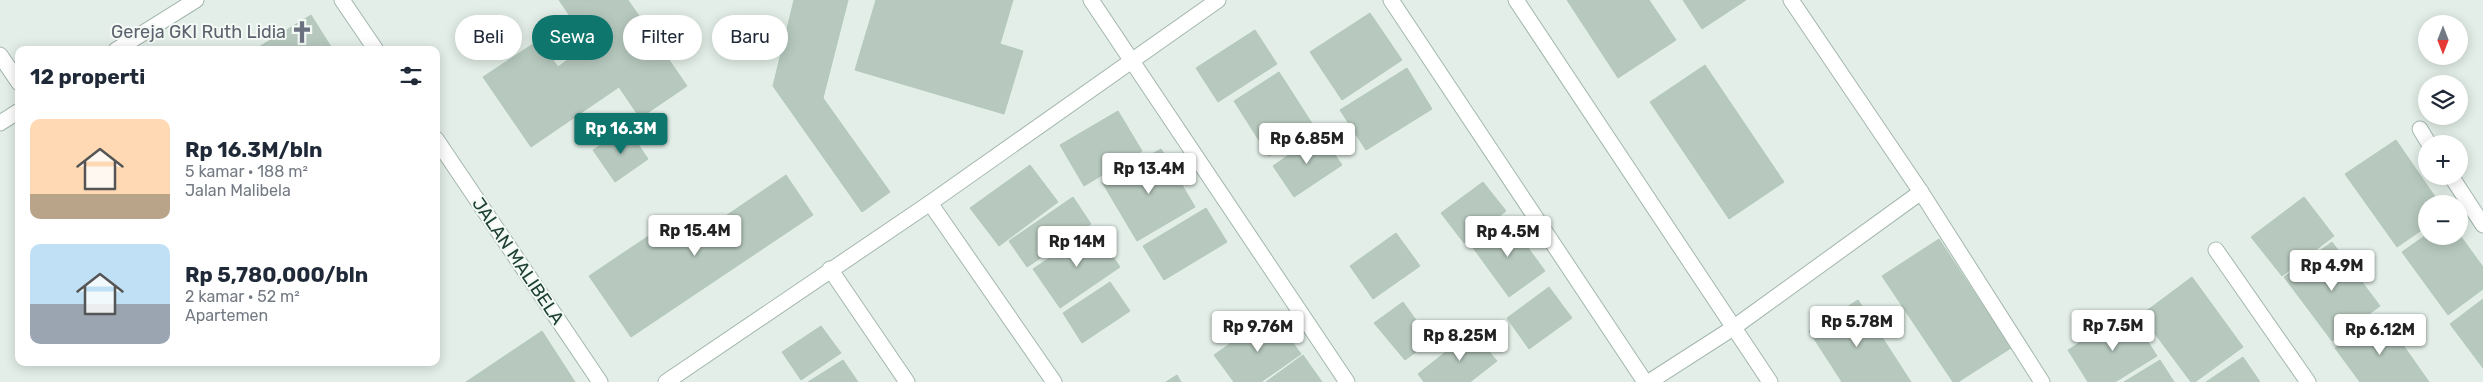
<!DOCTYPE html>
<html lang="id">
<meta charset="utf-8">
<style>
:root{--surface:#fff;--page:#f2f2f3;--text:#1f2937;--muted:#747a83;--accent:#0f766e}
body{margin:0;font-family:Rubik,sans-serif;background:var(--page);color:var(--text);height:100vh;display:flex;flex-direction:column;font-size:19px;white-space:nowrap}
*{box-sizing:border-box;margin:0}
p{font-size:16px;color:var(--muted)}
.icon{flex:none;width:28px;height:28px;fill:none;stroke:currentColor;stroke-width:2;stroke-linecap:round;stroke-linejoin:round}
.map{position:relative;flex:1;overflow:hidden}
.panel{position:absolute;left:15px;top:46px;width:425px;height:320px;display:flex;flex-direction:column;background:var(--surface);border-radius:10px;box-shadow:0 2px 12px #0003}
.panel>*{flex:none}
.guide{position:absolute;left:455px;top:15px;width:475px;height:45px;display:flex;gap:10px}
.needle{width:32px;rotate:180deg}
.controls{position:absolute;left:2418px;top:15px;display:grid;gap:10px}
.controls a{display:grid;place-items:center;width:50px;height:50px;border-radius:50%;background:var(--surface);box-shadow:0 2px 12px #0003;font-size:25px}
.price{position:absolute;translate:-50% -42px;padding:0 11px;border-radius:5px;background:#fff;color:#222;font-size:16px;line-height:32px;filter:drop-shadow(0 1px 2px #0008)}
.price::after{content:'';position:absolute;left:50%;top:30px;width:15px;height:11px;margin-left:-8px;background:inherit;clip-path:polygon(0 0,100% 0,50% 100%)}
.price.active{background:var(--accent);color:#fff}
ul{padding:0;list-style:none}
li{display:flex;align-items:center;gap:15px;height:125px;padding:0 15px}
li span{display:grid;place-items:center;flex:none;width:140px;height:100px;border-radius:10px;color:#555}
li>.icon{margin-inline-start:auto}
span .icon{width:60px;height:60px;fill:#fffc;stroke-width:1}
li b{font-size:21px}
h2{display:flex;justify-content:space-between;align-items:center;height:60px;padding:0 15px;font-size:21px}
.chip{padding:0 18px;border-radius:22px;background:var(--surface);box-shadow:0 2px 12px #0003;font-size:18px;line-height:45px}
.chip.active{background:var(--accent);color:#fff}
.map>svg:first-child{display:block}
.building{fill:#b7c9bf;stroke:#b3c8bc}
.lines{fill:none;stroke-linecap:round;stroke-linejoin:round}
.street-casing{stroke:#a4b7ad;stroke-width:17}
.street{stroke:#fff;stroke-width:15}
.labels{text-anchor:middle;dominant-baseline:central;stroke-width:4;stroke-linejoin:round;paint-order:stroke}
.worship-label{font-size:18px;fill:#5b616d;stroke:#f3faf5;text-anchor:end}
.street-label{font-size:18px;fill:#1f4133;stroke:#f3faf5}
</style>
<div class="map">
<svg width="2483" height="382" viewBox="0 0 2483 382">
<rect width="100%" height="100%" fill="#e2eee7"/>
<!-- building -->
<g class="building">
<polygon points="559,0 628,0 687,86 640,118 619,87 531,147 483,77 539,40 558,67 589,44"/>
<polygon points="794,0 848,0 823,98 890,192 862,212 773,86"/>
<polygon points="876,0 1013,0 1000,44 1023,51 1004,114 855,70"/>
<polygon points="1567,0 1649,0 1676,40 1618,78"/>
<polygon points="1683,0 1746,0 1702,29"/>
<polygon points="1370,13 1402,60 1342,100 1310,52"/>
<polygon points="311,15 333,50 254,50"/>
<polygon points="1255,30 1277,64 1218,102 1196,68"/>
<polygon points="1705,65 1784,182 1729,219 1650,102"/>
<polygon points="1407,68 1432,109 1366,150 1340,110"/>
<polygon points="1279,72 1315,128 1269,156 1234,101"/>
<polygon points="1118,111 1142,151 1084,186 1060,145"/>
<polygon points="627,128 648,159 615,182 593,150"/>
<polygon points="1320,133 1342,165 1294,197 1273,166"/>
<polygon points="2396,140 2440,204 2426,204 2426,227 2397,247 2345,174"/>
<polygon points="1161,149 1195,207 1137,241 1102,182"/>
<polygon points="1030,165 1058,202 999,246 970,208"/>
<polygon points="786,175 813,215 631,337 589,276 665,225 680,247"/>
<polygon points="1483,182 1506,211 1464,243 1441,213"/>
<polygon points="1073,197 1091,224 1027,267 1009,241"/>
<polygon points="2304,197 2334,236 2282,276 2251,237"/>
<polygon points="1206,208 1227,242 1164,280 1143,246"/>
<polygon points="1507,219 1545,271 1509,297 1471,245"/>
<polygon points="1094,229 1120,267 1060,308 1033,269"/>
<polygon points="1396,233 1420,266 1373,299 1350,266"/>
<polygon points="2459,234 2483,267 2483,289 2448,315 2402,252 2426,235 2459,236"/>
<polygon points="1939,239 2011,348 1958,382 1953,382 1882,276"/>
<polygon points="2332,242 2380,306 2332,341 2284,277"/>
<polygon points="2192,277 2243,347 2195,382 2191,382 2141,315"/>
<polygon points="1110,282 1130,311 1082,343 1063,313"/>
<polygon points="1549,287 1572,318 1529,349 1507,318"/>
<polygon points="2483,299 2483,368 2450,324"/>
<polygon points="1858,300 1911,382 1842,382 1809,331"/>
<polygon points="1403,302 1431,341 1405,360 1374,323"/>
<polygon points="2129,312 2157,356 2115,382 2088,382 2068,350"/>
<polygon points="1272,314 1301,354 1261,382 1234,382 1214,355"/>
<polygon points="2382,315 2429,382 2360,382 2335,348"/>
<polygon points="821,326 841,353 801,380 782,352"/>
<polygon points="542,331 575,382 466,382"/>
<polygon points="1472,331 1497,361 1470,382 1424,382 1418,374"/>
<polygon points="1303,355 1322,382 1266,382"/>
<polygon points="2243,357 2260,382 2206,382"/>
<polygon points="843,360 858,382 808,382"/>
<polygon points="2160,360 2174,382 2124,382"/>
<polygon points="1177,375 1181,382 1166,382"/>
</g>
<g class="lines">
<defs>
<g id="street">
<polyline points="342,0 376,50"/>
<polyline points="1091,0 1347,382"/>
<polyline points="1391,0 1645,382"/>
<polyline points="1516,0 1770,382"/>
<polyline points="1791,0 1921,192"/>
<polyline points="116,50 196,0"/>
<polyline points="0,55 19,83"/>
<polyline points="0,123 19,111"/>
<polyline points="2420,129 2429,144"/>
<polyline points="436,139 600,382"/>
<polyline points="2451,176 2483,225"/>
<polyline points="930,203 1054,382"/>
<polyline points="2216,250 2308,382"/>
<polyline points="830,269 907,382"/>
<polyline points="666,382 930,203 1218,0"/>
<polyline points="1649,382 1733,328 1921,192 2042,382"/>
</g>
</defs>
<!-- street casing -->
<use href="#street" class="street-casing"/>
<!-- street -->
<use href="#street" class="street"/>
</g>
<!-- icons -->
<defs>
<symbol id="church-bare" viewBox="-9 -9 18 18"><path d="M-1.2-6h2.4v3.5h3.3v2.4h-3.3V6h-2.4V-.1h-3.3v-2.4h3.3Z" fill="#6b7280" stroke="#f3faf5" stroke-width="2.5" paint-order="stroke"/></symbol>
</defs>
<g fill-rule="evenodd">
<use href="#church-bare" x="286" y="16" width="32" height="32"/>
</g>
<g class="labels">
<!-- worship labels -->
<g class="worship-label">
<text x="286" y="32">Gereja GKI Ruth Lidia</text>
</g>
<!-- street labels -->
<g class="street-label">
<text transform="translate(518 261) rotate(56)">JALAN MALIBELA</text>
</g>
</g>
</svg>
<div class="controls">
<a><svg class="needle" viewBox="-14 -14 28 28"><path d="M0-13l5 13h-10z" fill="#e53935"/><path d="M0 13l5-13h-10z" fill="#747a83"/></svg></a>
<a><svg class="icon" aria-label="layers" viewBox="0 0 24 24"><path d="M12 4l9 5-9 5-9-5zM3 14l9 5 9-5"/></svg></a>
<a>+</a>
<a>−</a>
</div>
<b class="price active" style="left:621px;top:155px">Rp 16.3M</b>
<b class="price" style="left:1307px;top:165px">Rp 6.85M</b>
<b class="price" style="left:1149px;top:195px">Rp 13.4M</b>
<b class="price" style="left:695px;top:257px">Rp 15.4M</b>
<b class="price" style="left:1508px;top:258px">Rp 4.5M</b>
<b class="price" style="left:1077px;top:268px">Rp 14M</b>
<b class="price" style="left:2332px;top:292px">Rp 4.9M</b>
<b class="price" style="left:1857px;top:348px">Rp 5.78M</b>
<b class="price" style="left:2113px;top:352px">Rp 7.5M</b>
<b class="price" style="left:1258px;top:353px">Rp 9.76M</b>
<b class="price" style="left:2380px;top:356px">Rp 6.12M</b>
<b class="price" style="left:1460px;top:362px">Rp 8.25M</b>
<div class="guide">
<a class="chip">Beli</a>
<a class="chip active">Sewa</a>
<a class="chip">Filter</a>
<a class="chip">Baru</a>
</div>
<section class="panel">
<h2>12 properti<svg class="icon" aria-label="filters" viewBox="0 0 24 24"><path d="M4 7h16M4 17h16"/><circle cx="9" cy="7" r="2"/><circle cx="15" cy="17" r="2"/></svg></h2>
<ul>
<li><span style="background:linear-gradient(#ffd9b3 75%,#b9a48a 0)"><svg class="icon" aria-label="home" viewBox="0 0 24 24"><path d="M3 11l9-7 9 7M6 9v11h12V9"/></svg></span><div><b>Rp 16.3M/bln</b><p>5 kamar · 188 m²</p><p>Jalan Malibela</p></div></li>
<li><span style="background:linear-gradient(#bfe0f5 60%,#9aa5b1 0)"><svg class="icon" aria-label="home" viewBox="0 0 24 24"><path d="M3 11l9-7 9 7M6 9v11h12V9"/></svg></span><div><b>Rp 5,780,000/bln</b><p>2 kamar · 52 m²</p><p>Apartemen</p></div></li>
</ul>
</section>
</div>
